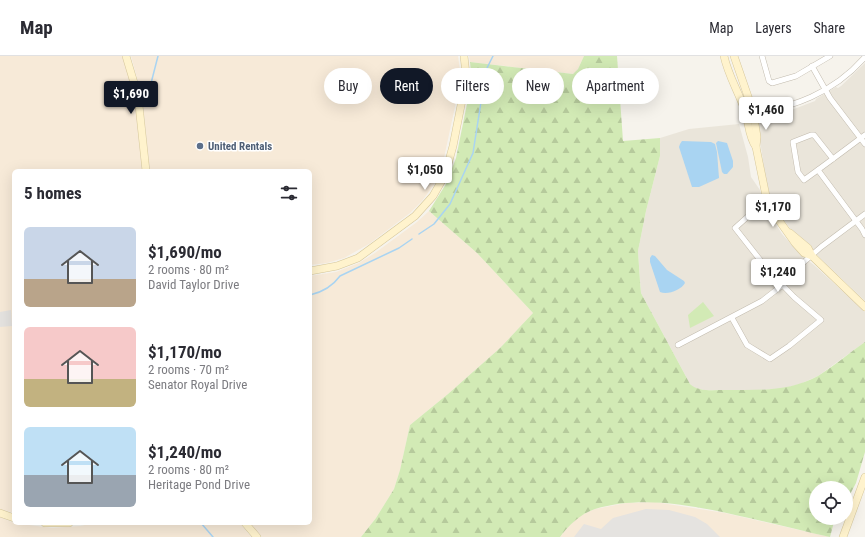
<!DOCTYPE html>
<meta charset="utf-8">
<style>
:root{--surface:#fff;--page:#f7f7f7;--text:#2b2b33;--muted:#7c7c81;--line:#e1e1e2;--accent:#111827}
body{margin:0;font-family:"Roboto Condensed",sans-serif;background:var(--page);color:var(--text);height:100vh;display:flex;flex-direction:column;font-size:15px;white-space:nowrap}
*{box-sizing:border-box;margin:0}
p{font-size:13px;color:var(--muted)}
.icon{flex:none;width:22px;height:22px;fill:none;stroke:currentColor;stroke-width:2;stroke-linecap:round;stroke-linejoin:round}
.map{position:relative;flex:1;overflow:hidden}
.sheet{position:absolute;left:12px;top:113px;width:300px;height:356px;display:flex;flex-direction:column;background:var(--surface);border-radius:6px;box-shadow:0 4px 16px #0002}
.sheet>*{flex:none}
.guide{position:absolute;left:324px;top:12px;width:380px;height:36px;display:flex;gap:8px}
.buttons{position:absolute;left:809px;top:425px;display:grid;gap:8px}
.buttons a{display:grid;place-items:center;width:44px;height:44px;border-radius:50%;background:var(--surface);box-shadow:0 4px 16px #0002;font-size:20px}
.price{position:absolute;translate:-50% -34px;padding:0 9px;border-radius:4px;background:#fff;color:#222;font-size:13px;line-height:26px;filter:drop-shadow(0 1px 2px #0008)}
.price::after{content:'';position:absolute;left:50%;top:24px;width:12px;height:9px;margin-left:-6px;background:inherit;clip-path:polygon(0 0,100% 0,50% 100%)}
.price.current{background:var(--accent);color:#fff}
ul{padding:0;list-style:none}
li{display:flex;align-items:center;gap:12px;height:100px;padding:0 12px}
li span{display:grid;place-items:center;flex:none;width:112px;height:80px;border-radius:6px;color:#555}
li>.icon{margin-inline-start:auto}
span .icon{width:48px;height:48px;fill:#fffc;stroke-width:1}
li b{font-size:17px}
h2{display:flex;justify-content:space-between;align-items:center;height:48px;padding:0 12px;font-size:17px}
.pill{padding:0 14px;border-radius:18px;background:var(--surface);box-shadow:0 4px 16px #0002;font-size:14px;line-height:36px}
.pill.current{background:var(--accent);color:#fff}
header{display:flex;align-items:center;gap:24px;box-sizing:border-box;height:56px;padding:0 20px;background:var(--surface);border-bottom:1px solid var(--line)}
header strong{font-size:19px}
nav{display:flex;gap:22px;margin-inline-start:auto;font-size:14px}
.map>svg:first-child{display:block}
.residential{fill:#eae5da}
.commercial{fill:#f7ead8}
.forest{fill:url(#forest-firs)}
.park{fill:#d2eab5}
.parking{fill:#e5e3e0}
.water{fill:#a9d4f2}
.lines{fill:none;stroke-linecap:round;stroke-linejoin:round}
.stream{stroke:#a9d4f2;stroke-width:1.5}
.street-casing{stroke:#c2bbae;stroke-width:6}
.secondary-casing{stroke:#d6c79b;stroke-width:8}
.street{stroke:#fff;stroke-width:5}
.secondary{stroke:#fff3cd;stroke-width:7}
.service-dot{fill:#5c6f8a;stroke:#fff;stroke-width:1.5}
.labels{text-anchor:middle;dominant-baseline:central;stroke-width:3;stroke-linejoin:round;paint-order:stroke}
.service-label{font-size:11px;font-weight:bold;fill:#4e5e75;stroke:#fff;text-anchor:start}
</style>
<header>
<strong>Map</strong>
<nav><a>Map</a><a>Layers</a><a>Share</a></nav>
</header>
<div class="map">
<svg width="865" height="481" viewBox="0 0 865 481">
<defs>
<pattern id="forest-firs" width="22" height="20" patternUnits="userSpaceOnUse"><rect width="22" height="20" fill="#d2eab5"/><path d="M5 1l3.5 6h-7zM16 11l3.5 6h-7z" fill="#b6ca9c"/></pattern>
</defs>
<rect width="100%" height="100%" fill="#f6f3ec"/>
<!-- residential -->
<g class="residential">
<polygon points="865,7 865,245 792,175 778,156 770,141 766,125 757,64 760,60 769,58 771,59 794,53 815,45 816,43 836,31 838,32 841,30"/>
<polygon points="739,68 748,101 751,121 760,134 766,152 782,178 801,199 814,209 865,256 865,286 818,320 800,328 782,333 758,334 704,334 694,332 690,328 641,237 638,195 646,155 660,100 660,82 689,73"/>
</g>
<!-- commercial -->
<g class="commercial">
<polygon points="0,0 122,0 133,33 136,47 142,115 14,115 14,457 0,453"/>
<polygon points="131,0 458,0 460,14 459,32 442,111 436,126 422,145 410,157 369,188 344,202 327,207 310,209 310,115 150,115 142,40"/>
<polygon points="469,0 584,0 578,13 574,18 470,6"/>
<polygon points="429,155 477,197 533,257 500,292 448,338 410,369 400,414 394,433 376,462 361,481 262,481 250,467 310,467 310,220 336,216 359,207 375,197 417,166"/>
<polygon points="655,446 725,457 830,481 560,481 567,472 579,460 595,453 626,447"/>
<polygon points="0,461 14,467 52,472 80,470 95,467 240,467 251,481 0,481"/>
</g>
<!-- forest -->
<path class="forest" d="M 584,0 L 617,0 L 623,85 L 660,82 L 660,100 L 646,155 L 638,195 L 640,225 L 641,237 L 690,328 C 698,336 713,334 725,334 C 756,334 789,336 818,320 C 834,310 849,297 865,286 L 865,396 L 856,427 L 846,446 L 846,432 L 816,432 L 816,462 L 835,462 L 830,481 C 803,475 776,468 749,462 C 700,451 645,438 595,453 C 580,458 569,469 560,481 L 361,481 L 376,462 L 394,433 L 400,414 L 410,369 L 448,338 L 500,292 L 533,257 L 477,197 L 429,155 L 446,128 L 456,102 L 469,38 L 471,16 L 470,6 L 573,18 L 578,13 Z"/>
<!-- park -->
<polygon class="park" points="703,246 714,260 690,272 688,259"/>
<!-- parking -->
<g class="parking">
<polygon points="11,254 12,270 0,271 0,256"/>
<polygon points="646,453 669,454 695,461 707,468 720,481 574,481 584,468 601,473 613,462"/>
</g>
<!-- water -->
<g class="water">
<polygon points="682,85 711,86 715,88 717,96 719,122 699,131 692,131 679,91 680,88"/>
<polygon points="718,85 727,87 733,105 733,111 727,118 724,118 722,116 716,87"/>
<path d="M 652,199 L 655,200 L 667,214 L 684,225 L 685,227 C 681,234 668,239 660,236 L 650,206 L 650,202 Z"/>
</g>
<g class="lines">
<!-- stream -->
<g class="stream">
<polyline points="148,39 158,0"/>
<polyline points="419,178 434,168 450,148 473,97 486,14 493,0"/>
<path d="M 310,239 C 323,236 332,231 340,220 L 399,192 L 412,183"/>
<polyline points="201,467 213,481"/>
</g>
<defs>
<g id="street">
<polyline points="762,0 769,25 772,27 796,20 830,0"/>
<polyline points="812,10 830,42 865,88"/>
<path d="M 746,60 C 793,51 833,38 865,1"/>
<path d="M 833,103 L 814,79 L 811,79 L 793,86 L 798,116 L 804,124 C 825,109 845,94 865,79"/>
<polyline points="818,114 862,173 865,179"/>
<polyline points="732,262 747,289 770,303 789,290 821,264 794,241 768,214 735,172 754,155 770,148"/>
<polyline points="678,289 762,245 780,231 804,206 821,191 865,158"/>
</g>
<g id="secondary">
<polyline points="126,0 138,40 146,115"/>
<path d="M 724,0 C 728,19 738,35 744,52 C 749,65 748,80 756,91"/>
<polyline points="734,0 753,55 757,81 756,91 766,140 773,156 795,187 804,197 812,200"/>
<polyline points="790,177 808,192 812,200 865,251"/>
<polyline points="310,215 337,210 358,202 415,160 433,140 445,119 453,90 465,29 466,18 464,0"/>
<polyline points="0,457 14,462"/>
<polyline points="45,467 69,467"/>
<polyline points="245,467 257,481"/>
<polyline points="843,481 865,421"/>
</g>
</defs>
<!-- street casing -->
<use href="#street" class="street-casing"/>
<!-- secondary casing -->
<use href="#secondary" class="secondary-casing"/>
<!-- street -->
<use href="#street" class="street"/>
<!-- secondary -->
<use href="#secondary" class="secondary"/>
</g>
<!-- markers -->
<circle class="service-dot" cx="200" cy="90" r="4"/>
<g class="labels">
<!-- service labels -->
<g class="service-label">
<text x="208" y="90">United Rentals</text>
</g>
</g>
</svg>
<div class="buttons">
<a><svg class="icon" aria-label="locate" viewBox="0 0 24 24"><circle cx="12" cy="12" r="6"/><path d="M12 2v4M12 18v4M2 12h4M18 12h4"/></svg></a>
</div>
<b class="price current" style="left:131px;top:59px">$1,690</b>
<b class="price" style="left:766px;top:75px">$1,460</b>
<b class="price" style="left:425px;top:135px">$1,050</b>
<b class="price" style="left:773px;top:172px">$1,170</b>
<b class="price" style="left:778px;top:237px">$1,240</b>
<div class="guide">
<a class="pill">Buy</a>
<a class="pill current">Rent</a>
<a class="pill">Filters</a>
<a class="pill">New</a>
<a class="pill">Apartment</a>
</div>
<section class="sheet">
<h2>5 homes<svg class="icon" aria-label="filters" viewBox="0 0 24 24"><path d="M4 7h16M4 17h16"/><circle cx="9" cy="7" r="2"/><circle cx="15" cy="17" r="2"/></svg></h2>
<ul>
<li><span style="background:linear-gradient(#c9d6e8 65%,#b9a48a 0)"><svg class="icon" aria-label="home" viewBox="0 0 24 24"><path d="M3 11l9-7 9 7M6 9v11h12V9"/></svg></span><div><b>$1,690/mo</b><p>2 rooms · 80 m²</p><p>David Taylor Drive</p></div></li>
<li><span style="background:linear-gradient(#f6c9c9 65%,#c2b280 0)"><svg class="icon" aria-label="home" viewBox="0 0 24 24"><path d="M3 11l9-7 9 7M6 9v11h12V9"/></svg></span><div><b>$1,170/mo</b><p>2 rooms · 70 m²</p><p>Senator Royal Drive</p></div></li>
<li><span style="background:linear-gradient(#bfe0f5 60%,#9aa5b1 0)"><svg class="icon" aria-label="home" viewBox="0 0 24 24"><path d="M3 11l9-7 9 7M6 9v11h12V9"/></svg></span><div><b>$1,240/mo</b><p>2 rooms · 80 m²</p><p>Heritage Pond Drive</p></div></li>
</ul>
</section>
</div>
